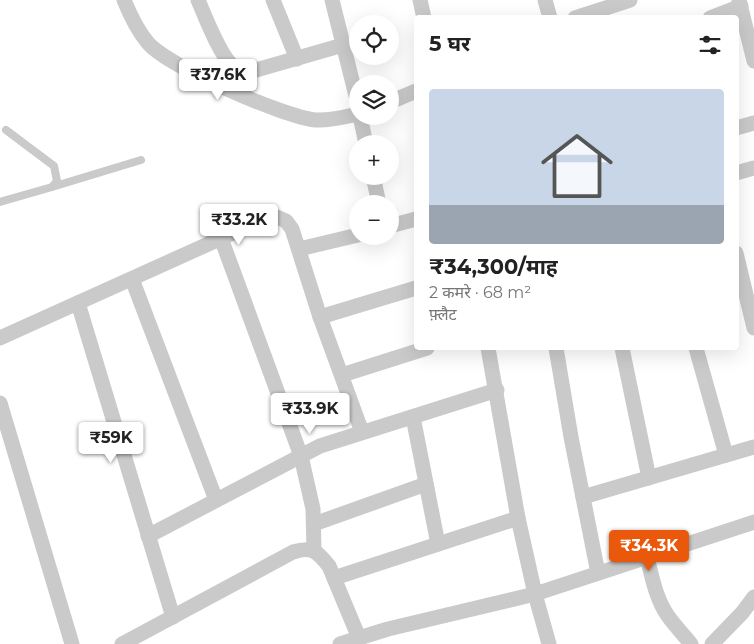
<!DOCTYPE html>
<html lang="hi">
<meta charset="utf-8">
<style>
:root{--surface:#fff;--page:#f2f2f2;--text:#222;--muted:#767676;--line:#e0e0e0;--accent:#ea580c}
body{margin:0;font-family:Montserrat,"Noto Sans Devanagari",sans-serif;background:var(--page);color:var(--text);height:100vh;display:flex;flex-direction:column;font-size:19px;white-space:nowrap}
*{box-sizing:border-box;margin:0}
p{font-size:16px;color:var(--muted)}
.icon{flex:none;width:28px;height:28px;fill:none;stroke:currentColor;stroke-width:2;stroke-linecap:round;stroke-linejoin:round}
.map{position:relative;flex:1;overflow:hidden}
.sheet{position:absolute;left:414px;top:15px;width:325px;height:335px;display:flex;flex-direction:column;background:var(--surface);border-radius:5px;box-shadow:0 5px 20px #0002}
.sheet>*{flex:none}
.buttons{position:absolute;left:349px;top:15px;display:grid;gap:10px}
.buttons a{display:grid;place-items:center;width:50px;height:50px;border-radius:50%;background:var(--surface);box-shadow:0 5px 20px #0002;font-size:25px}
.price{position:absolute;translate:-50% -42px;padding:0 11px;border-radius:5px;background:#fff;color:#222;font-size:16px;line-height:32px;filter:drop-shadow(0 1px 2px #0008)}
.price::after{content:'';position:absolute;left:50%;top:30px;width:15px;height:11px;margin-left:-8px;background:inherit;clip-path:polygon(0 0,100% 0,50% 100%)}
.price.selected{background:var(--accent);color:#fff}
ul{padding:0;list-style:none}
li{display:grid;align-content:center;gap:10px;height:265px;padding:0 15px}
li+li{border-top:1px solid var(--line)}
li span{display:grid;place-items:center;height:155px;border-radius:5px;color:#555}
li>.icon{margin-inline-start:auto}
span .icon{width:90px;height:90px;fill:#fffc;stroke-width:1}
li b{font-size:21px}
h2{display:flex;justify-content:space-between;align-items:center;height:60px;padding:0 15px;font-size:21px}
.map>svg:first-child{display:block}
.lines{fill:none;stroke-linecap:round;stroke-linejoin:round}
.service{stroke:#cacaca;stroke-width:8}
.minor{stroke:#cacaca;stroke-width:15}
</style>
<div class="map">
<svg width="754" height="644" viewBox="0 0 754 644">
<rect width="100%" height="100%" fill="#fff"/>
<g class="lines">
<!-- service -->
<g class="service">
<polyline points="52,187 141,160"/>
<polyline points="0,202 52,187 57,181 54,166 6,130"/>
</g>
<!-- minor -->
<g class="minor">
<path d="M 124,0 C 130,15 138,31 148,43 C 169,67 284,117 316,120 C 330,121 344,117 358,114"/>
<path d="M 198,0 C 205,16 220,56 233,66 C 240,70 249,70 256,70 L 343,45"/>
<polyline points="273,0 297,59"/>
<polyline points="332,0 358,104"/>
<polyline points="420,0 424,18"/>
<polyline points="545,0 550,18"/>
<polyline points="739,0 754,61"/>
<polyline points="575,18 630,0"/>
<polyline points="710,18 741,6"/>
<polyline points="390,102 416,91"/>
<polyline points="360,116 366,144"/>
<polyline points="736,128 754,123"/>
<polyline points="736,173 754,168"/>
<polyline points="373,176 379,204"/>
<polyline points="390,226 416,219"/>
<polyline points="221,238 301,456 313,509 314,550"/>
<polyline points="299,249 358,235"/>
<polyline points="736,253 754,328"/>
<polyline points="132,279 216,500"/>
<polyline points="78,303 173,617"/>
<polyline points="320,317 416,288"/>
<polyline points="0,338 266,218 277,217 286,221 292,229 320,317 362,432"/>
<polyline points="488,348 518,518 535,594 549,644"/>
<polyline points="556,348 571,437 598,573"/>
<polyline points="622,348 649,478"/>
<polyline points="696,348 726,455"/>
<polyline points="342,375 427,348"/>
<polyline points="0,403 72,644"/>
<polyline points="413,417 438,544"/>
<polyline points="583,497 754,447"/>
<polyline points="314,524 426,484"/>
<polyline points="148,536 320,446 497,390"/>
<path d="M 647,557 C 652,577 656,599 668,616 C 675,626 684,635 691,644"/>
<polyline points="334,578 518,518"/>
<path d="M 122,644 L 293,552 C 312,546 317,551 329,566 L 359,638"/>
<polyline points="340,644 388,629 535,594 754,522"/>
<polyline points="712,644 742,613 754,597"/>
</g>
</g>
</svg>
<div class="buttons">
<a><svg class="icon" aria-label="locate" viewBox="0 0 24 24"><circle cx="12" cy="12" r="6"/><path d="M12 2v4M12 18v4M2 12h4M18 12h4"/></svg></a>
<a><svg class="icon" aria-label="layers" viewBox="0 0 24 24"><path d="M12 4l9 5-9 5-9-5zM3 14l9 5 9-5"/></svg></a>
<a>+</a>
<a>−</a>
</div>
<b class="price" style="left:218px;top:101px">₹37.6K</b>
<b class="price" style="left:239px;top:246px">₹33.2K</b>
<b class="price" style="left:310px;top:435px">₹33.9K</b>
<b class="price" style="left:111px;top:464px">₹59K</b>
<b class="price selected" style="left:649px;top:572px">₹34.3K</b>
<section class="sheet">
<h2>5 घर<svg class="icon" aria-label="filters" viewBox="0 0 24 24"><path d="M4 7h16M4 17h16"/><circle cx="9" cy="7" r="2"/><circle cx="15" cy="17" r="2"/></svg></h2>
<ul>
<li><span style="background:linear-gradient(#c9d6e8 75%,#9aa5b1 0)"><svg class="icon" aria-label="home" viewBox="0 0 24 24"><path d="M3 11l9-7 9 7M6 9v11h12V9"/></svg></span><div><b>₹34,300/माह</b><p>2 कमरे · 68 m²</p><p>फ़्लैट</p></div></li>
</ul>
</section>
</div>
